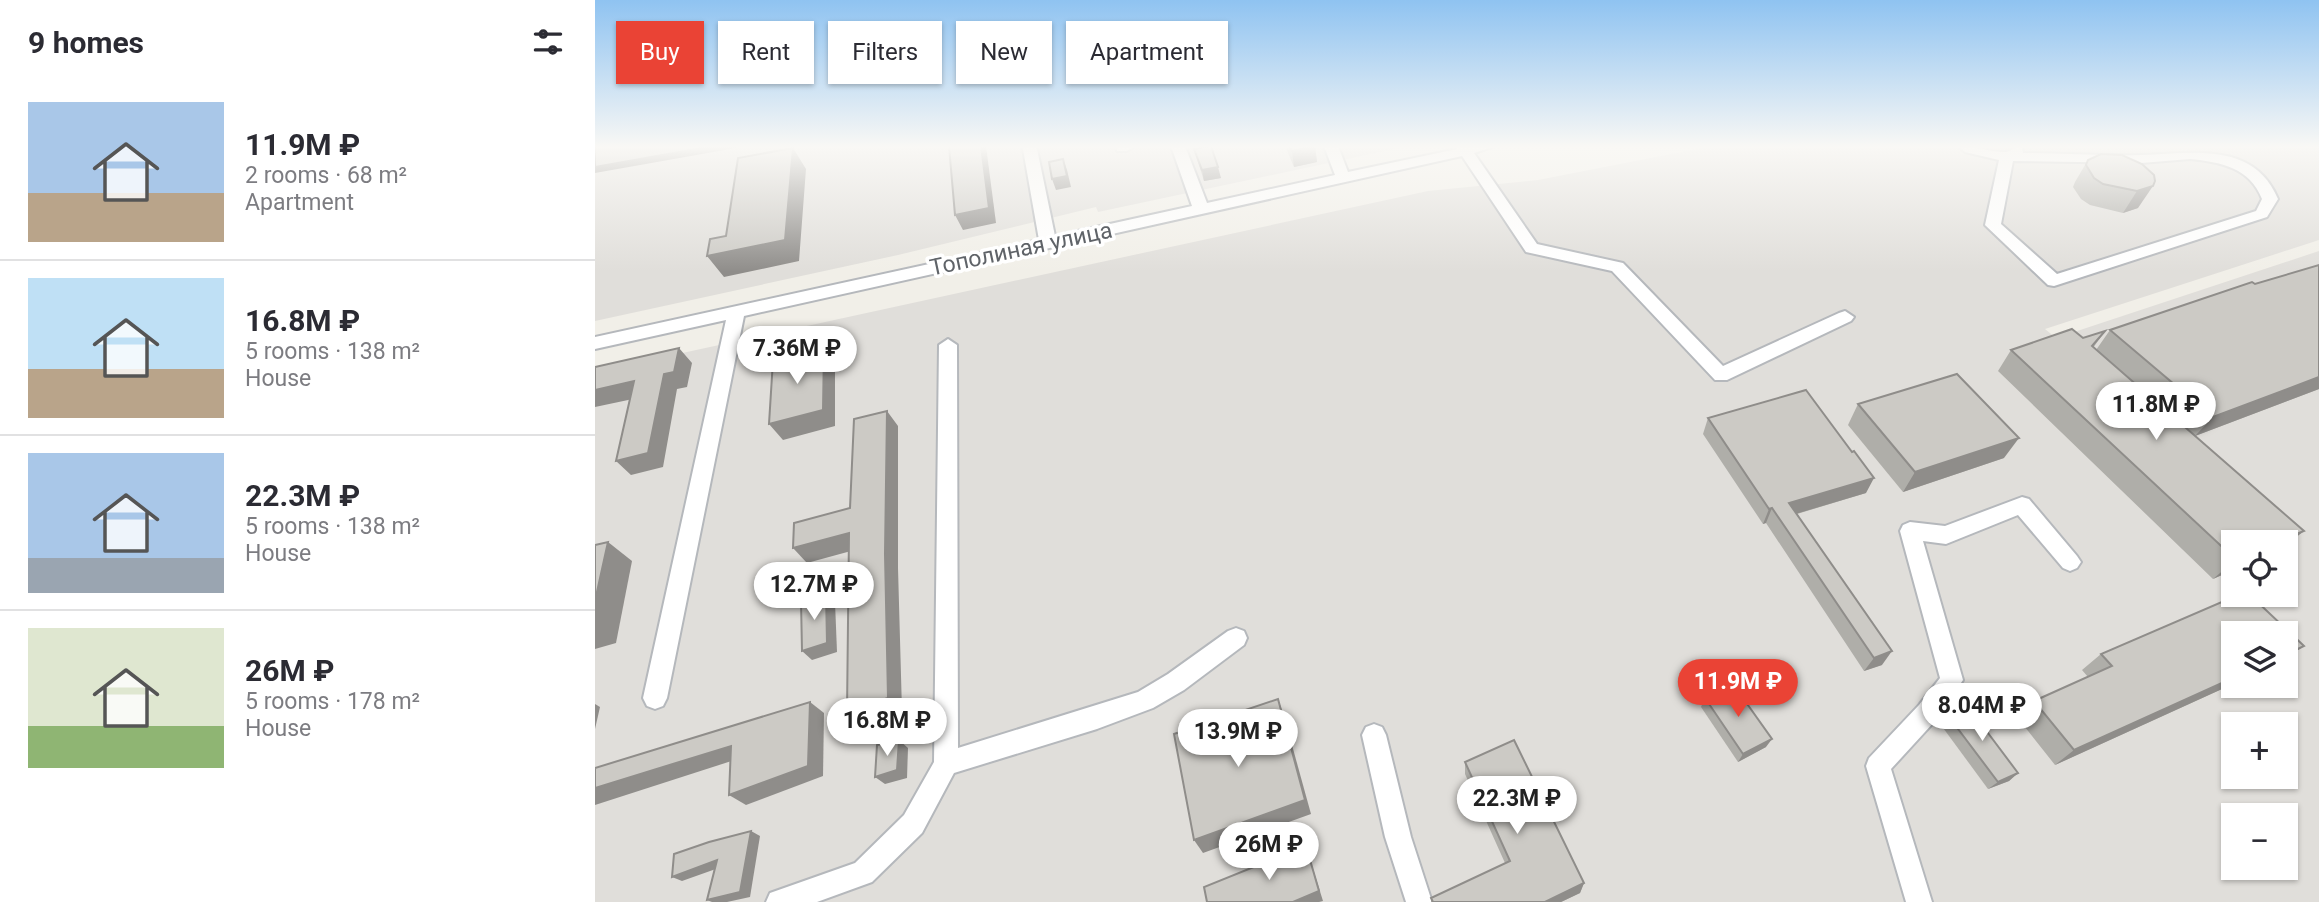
<!DOCTYPE html>
<meta charset="utf-8">
<style>
:root{--surface:#fff;--page:#f7f7f7;--text:#2b2b33;--muted:#7c7c81;--line:#e1e1e2;--accent:#ea4335}
body{margin:0;font-family:Roboto,sans-serif;background:var(--page);color:var(--text);height:100vh;display:flex;flex-direction:column;font-size:26px;white-space:nowrap}
*{box-sizing:border-box;margin:0}
p{font-size:23px;color:var(--muted)}
.icon{flex:none;width:38px;height:38px;fill:none;stroke:currentColor;stroke-width:2;stroke-linecap:round;stroke-linejoin:round}
.map{position:relative;flex:1;overflow:hidden}
.side{display:flex;flex-direction:column;background:var(--surface);width:595px}
.side>*{flex:none}
.banner{position:absolute;left:21px;top:21px;width:665px;height:63px;display:flex;gap:14px}
.controls{position:absolute;left:1626px;top:530px;display:grid;gap:14px}
.controls a{display:grid;place-items:center;width:77px;height:77px;border-radius:0px;background:var(--surface);box-shadow:0 2px 5px #0004;font-size:35px}
.price{position:absolute;translate:-50% -60px;padding:0 16px;border-radius:24px;background:#fff;color:#222;font-size:23px;line-height:46px;filter:drop-shadow(0 2px 4px #0008)}
.price::after{content:'';position:absolute;left:50%;top:42px;width:21px;height:16px;margin-left:-10px;background:inherit;clip-path:polygon(0 0,100% 0,50% 100%)}
.price.current{background:var(--accent);color:#fff}
ul{padding:0;list-style:none}
li{display:flex;align-items:center;gap:21px;height:175px;padding:0 28px}
li+li{border-top:2px solid var(--line)}
li span{display:grid;place-items:center;flex:none;width:196px;height:140px;border-radius:0px;color:#555}
li>.icon{margin-inline-start:auto}
span .icon{width:84px;height:84px;fill:#fffc;stroke-width:1}
li b{font-size:30px}
h2{display:flex;justify-content:space-between;align-items:center;height:84px;padding:0 28px;font-size:30px}
.chip{padding:0 24px;border-radius:0px;background:var(--surface);box-shadow:0 2px 5px #0004;font-size:24px;line-height:63px}
.chip.current{background:var(--accent);color:#fff}
main{display:flex;flex:1;min-height:0}
.map>svg:first-child{display:block}
.industrial{fill:#e0deda;fill-rule:evenodd}
.lines{fill:none;stroke-linecap:round;stroke-linejoin:round}
.minor-casing{stroke:#b5b8bc;stroke-width:4}
.minor{fill:#fff;fill-rule:evenodd}
.wall{fill:#afaea9}
.shaded-wall{fill:#8f8d8a}
.building{fill:#cccac5;stroke:#8f8d8a;stroke-width:2}
.labels{text-anchor:middle;dominant-baseline:central;stroke-width:7;stroke-linejoin:round;paint-order:stroke}
.street-label{font-size:23px;fill:#5f6368;stroke:#fff}
</style>
<main>
<section class="side">
<h2>9 homes<svg class="icon" aria-label="filters" viewBox="0 0 24 24"><path d="M4 7h16M4 17h16"/><circle cx="9" cy="7" r="2"/><circle cx="15" cy="17" r="2"/></svg></h2>
<ul>
<li><span style="background:linear-gradient(#a9c7e8 65%,#b9a48a 0)"><svg class="icon" aria-label="home" viewBox="0 0 24 24"><path d="M3 11l9-7 9 7M6 9v11h12V9"/></svg></span><div><b>11.9M ₽</b><p>2 rooms · 68 m²</p><p>Apartment</p></div></li>
<li><span style="background:linear-gradient(#bfe0f5 65%,#b9a48a 0)"><svg class="icon" aria-label="home" viewBox="0 0 24 24"><path d="M3 11l9-7 9 7M6 9v11h12V9"/></svg></span><div><b>16.8M ₽</b><p>5 rooms · 138 m²</p><p>House</p></div></li>
<li><span style="background:linear-gradient(#a9c7e8 75%,#9aa5b1 0)"><svg class="icon" aria-label="home" viewBox="0 0 24 24"><path d="M3 11l9-7 9 7M6 9v11h12V9"/></svg></span><div><b>22.3M ₽</b><p>5 rooms · 138 m²</p><p>House</p></div></li>
<li><span style="background:linear-gradient(#dfe7d0 70%,#8fb573 0)"><svg class="icon" aria-label="home" viewBox="0 0 24 24"><path d="M3 11l9-7 9 7M6 9v11h12V9"/></svg></span><div><b>26M ₽</b><p>5 rooms · 178 m²</p><p>House</p></div></li>
</ul>
</section>
<div class="map">
<svg width="1724" height="902" viewBox="0 0 1724 902">
<rect width="100%" height="100%" fill="#f1efe8"/>
<!-- industrial -->
<g class="industrial">
<polygon points="0,146 813,146 503,212 501,207 303,255 0,321"/>
<path d="M 1117,146 L 1724,146 L 1724,240 L 1450,329 L 1461,338 L 1724,251 L 1724,902 L 0,902 L 0,372 L 833,191 L 943,180 ZM 1638,542 L 1690,542 L 1690,595 L 1638,595 ZM 1638,634 L 1690,634 L 1690,686 L 1638,686 ZM 1638,724 L 1690,724 L 1690,777 L 1638,777 ZM 1638,816 L 1690,816 L 1690,868 L 1638,868 Z"/>
</g>
<g class="lines">
<defs>
<g id="minor">
<polygon points="430,146 440,146 442,149 460,236 597,206 576,146 590,146 612,203 740,175 729,146 743,146 753,172 862,149 860,146 900,146 879,153 942,244 1028,263 1128,366 1244,313 1250,311 1259,317 1256,321 1132,380 1120,380 1017,271 931,252 867,156 149,316 72,698 68,706 60,709 52,706 48,698 131,320 0,349 0,337 444,240 428,149"/>
<polygon points="521,146 541,146 532,151 522,151"/>
<path d="M 1364,146 C 1375,146 1404,153 1411,152 C 1418,150 1419,146 1427,148 L 1428,153 C 1467,153 1507,156 1546,155 C 1597,153 1659,141 1683,199 L 1672,217 L 1459,286 L 1453,285 L 1390,225 L 1404,160 L 1370,152 ZM 1595,159 C 1626,162 1655,168 1667,199 L 1661,211 L 1462,274 L 1406,224 L 1418,161 L 1546,163 Z"/>
<polygon points="353,339 362,345 363,748 543,692 573,674 633,631 641,628 649,631 652,638 649,645 589,690 558,708 502,729 359,773 327,833 277,882 222,902 171,902 175,893 260,863 309,815 339,762 344,345"/>
<polygon points="1427,497 1434,499 1482,556 1486,562 1482,568 1475,571 1468,568 1423,515 1351,544 1328,541 1368,680 1340,721 1296,769 1337,902 1311,902 1271,766 1274,758 1324,705 1345,678 1305,531 1308,525 1315,522 1350,526"/>
<polygon points="779,724 787,727 791,735 816,837 837,902 811,902 790,837 767,735 771,727"/>
</g>
</defs>
<!-- minor casing -->
<use href="#minor" class="minor-casing"/>
<!-- minor -->
<use href="#minor" class="minor"/>
</g>
<!-- wall -->
<g class="wall">
<polygon points="690,146 720,146 722,162 699,167"/>
<polygon points="599,149 626,178 609,181"/>
<polygon points="1493,160 1547,164 1543,208 1528,213 1495,205 1486,199 1478,187 1480,182"/>
<polygon points="1724,265 1724,389 1600,436 1638,542 1638,570 1618,579 1403,371 1416,350 1488,338 1510,331 1498,348 1501,350 1515,330"/>
<polygon points="1263,404 1409,458 1308,492 1253,425"/>
<polygon points="1113,418 1271,493 1202,514 1287,665 1269,671 1171,523 1168,524 1108,434"/>
<polygon points="1643,595 1655,595 1709,646 1690,659 1690,634 1638,634 1638,684 1460,765 1422,717 1439,701 1493,677 1487,670 1506,654"/>
<polygon points="1110,698 1171,747 1143,762 1106,707"/>
<polygon points="1351,713 1423,773 1414,781 1393,789 1343,721"/>
<polygon points="870,762 989,883 985,893 966,902 836,902 836,898 910,863 870,774"/>
</g>
<!-- shaded-wall -->
<g class="shaded-wall">
<polygon points="118,146 152,146 0,173 0,167"/>
<polygon points="386,146 391,146 401,223 368,230 360,215"/>
<polygon points="720,146 722,162 699,167 697,151"/>
<polygon points="198,148 211,169 204,261 129,277 112,256 190,240"/>
<polygon points="468,159 472,170 476,187 461,190 457,179"/>
<polygon points="623,167 626,178 609,181 607,170"/>
<polygon points="1558,186 1543,208 1528,213 1542,191"/>
<polygon points="84,348 97,363 92,387 82,389 68,467 36,475 21,461"/>
<polygon points="229,348 240,364 240,426 188,440 174,424"/>
<polygon points="1724,377 1724,389 1600,436 1618,417"/>
<polygon points="39,381 52,396 0,407 0,390"/>
<polygon points="292,411 303,426 303,568 307,711 266,724 252,711 290,554"/>
<polygon points="1424,438 1409,458 1308,492 1320,472"/>
<polygon points="1279,478 1271,493 1187,518 1194,503"/>
<polygon points="1177,508 1171,523 1168,524 1174,509"/>
<polygon points="1709,531 1690,546 1690,542 1681,542"/>
<polygon points="254,533 267,548 212,563 198,548"/>
<polygon points="13,542 37,561 21,643 0,649 0,601"/>
<polygon points="1638,562 1638,570 1618,579"/>
<polygon points="231,593 240,602 242,652 217,660 207,651"/>
<polygon points="1709,646 1690,659 1690,655"/>
<polygon points="1297,651 1287,665 1269,671 1279,658"/>
<polygon points="1638,678 1638,684 1460,765 1479,750"/>
<polygon points="683,699 689,716 716,814 608,853 599,840"/>
<polygon points="215,702 229,713 228,776 151,805 134,795"/>
<polygon points="0,704 5,707 0,729"/>
<polygon points="1177,739 1171,747 1143,762 1148,754"/>
<polygon points="304,740 313,748 312,778 290,784 280,777"/>
<polygon points="136,746 152,756 0,805 0,788"/>
<polygon points="1423,773 1414,781 1393,789 1403,782"/>
<polygon points="156,831 165,836 155,897 132,902 117,902 112,900"/>
<polygon points="711,846 728,901 724,902 698,902"/>
<polygon points="122,860 132,865 87,881 77,877"/>
<polygon points="989,883 985,893 966,902 950,902"/>
</g>
<!-- building -->
<g class="building">
<polygon points="0,146 118,146 0,167"/>
<polygon points="354,146 386,146 394,208 360,215"/>
<polygon points="616,146 623,167 607,170 599,149"/>
<polygon points="694,146 720,146 697,151"/>
<polygon points="198,148 190,240 112,256 115,239 131,236 143,158"/>
<polygon points="1506,154 1527,155 1547,164 1559,175 1560,181 1558,186 1542,191 1508,184 1499,178 1491,165 1493,160"/>
<polygon points="468,159 472,176 457,179 454,162"/>
<polygon points="1724,265 1724,377 1618,417 1515,330 1657,282 1660,284"/>
<polygon points="1477,329 1488,338 1510,331 1497,346 1709,531 1681,542 1638,542 1638,557 1416,350"/>
<polygon points="84,348 79,372 69,374 53,453 21,461 39,381 0,390 0,367"/>
<polygon points="229,348 228,410 174,424 178,360"/>
<polygon points="1362,374 1424,438 1320,472 1263,404"/>
<polygon points="1211,390 1257,452 1259,451 1279,478 1194,503 1297,651 1279,658 1177,508 1174,509 1113,418"/>
<polygon points="292,411 290,554 293,698 252,711 254,533 198,548 199,523 255,508 259,419"/>
<polygon points="13,542 0,601 0,545"/>
<polygon points="231,593 232,643 207,651 206,601"/>
<polygon points="1643,595 1655,595 1709,646 1690,655 1690,634 1638,634 1638,678 1479,750 1439,701 1517,666 1506,654"/>
<polygon points="1138,684 1177,739 1148,754 1110,698"/>
<polygon points="683,699 710,800 599,840 579,734"/>
<polygon points="215,702 213,766 134,795 136,746 0,788 0,768"/>
<polygon points="1372,705 1423,773 1403,782 1351,713"/>
<polygon points="304,740 302,770 280,777 282,745"/>
<polygon points="919,740 989,883 950,902 838,902 836,898 915,861 870,762"/>
<polygon points="156,831 145,892 112,900 122,860 77,877 79,854 114,842"/>
<polygon points="711,846 724,891 698,902 612,902 609,887"/>
</g>
<!-- sky -->
<linearGradient id="sky" x2="0" y2="1"><stop stop-color="#8fc3f1"/><stop offset="0.54" stop-color="#f9f8f5"/><stop offset="1" stop-color="#f9f8f5" stop-opacity="0"/></linearGradient>
<rect width="1724" height="272" fill="url(#sky)"/>
<g class="labels">
<!-- street labels -->
<g class="street-label">
<text transform="translate(426 249) rotate(-12)">Тополиная улица</text>
</g>
</g>
</svg>
<div class="controls">
<a><svg class="icon" aria-label="locate" viewBox="0 0 24 24"><circle cx="12" cy="12" r="6"/><path d="M12 2v4M12 18v4M2 12h4M18 12h4"/></svg></a>
<a><svg class="icon" aria-label="layers" viewBox="0 0 24 24"><path d="M12 4l9 5-9 5-9-5zM3 14l9 5 9-5"/></svg></a>
<a>+</a>
<a>−</a>
</div>
<b class="price" style="left:202px;top:386px">7.36M ₽</b>
<b class="price" style="left:1561px;top:442px">11.8M ₽</b>
<b class="price" style="left:219px;top:622px">12.7M ₽</b>
<b class="price current" style="left:1143px;top:719px">11.9M ₽</b>
<b class="price" style="left:1387px;top:743px">8.04M ₽</b>
<b class="price" style="left:292px;top:758px">16.8M ₽</b>
<b class="price" style="left:643px;top:769px">13.9M ₽</b>
<b class="price" style="left:922px;top:836px">22.3M ₽</b>
<b class="price" style="left:674px;top:882px">26M ₽</b>
<div class="banner">
<a class="chip current">Buy</a>
<a class="chip">Rent</a>
<a class="chip">Filters</a>
<a class="chip">New</a>
<a class="chip">Apartment</a>
</div>
</div>
</main>
